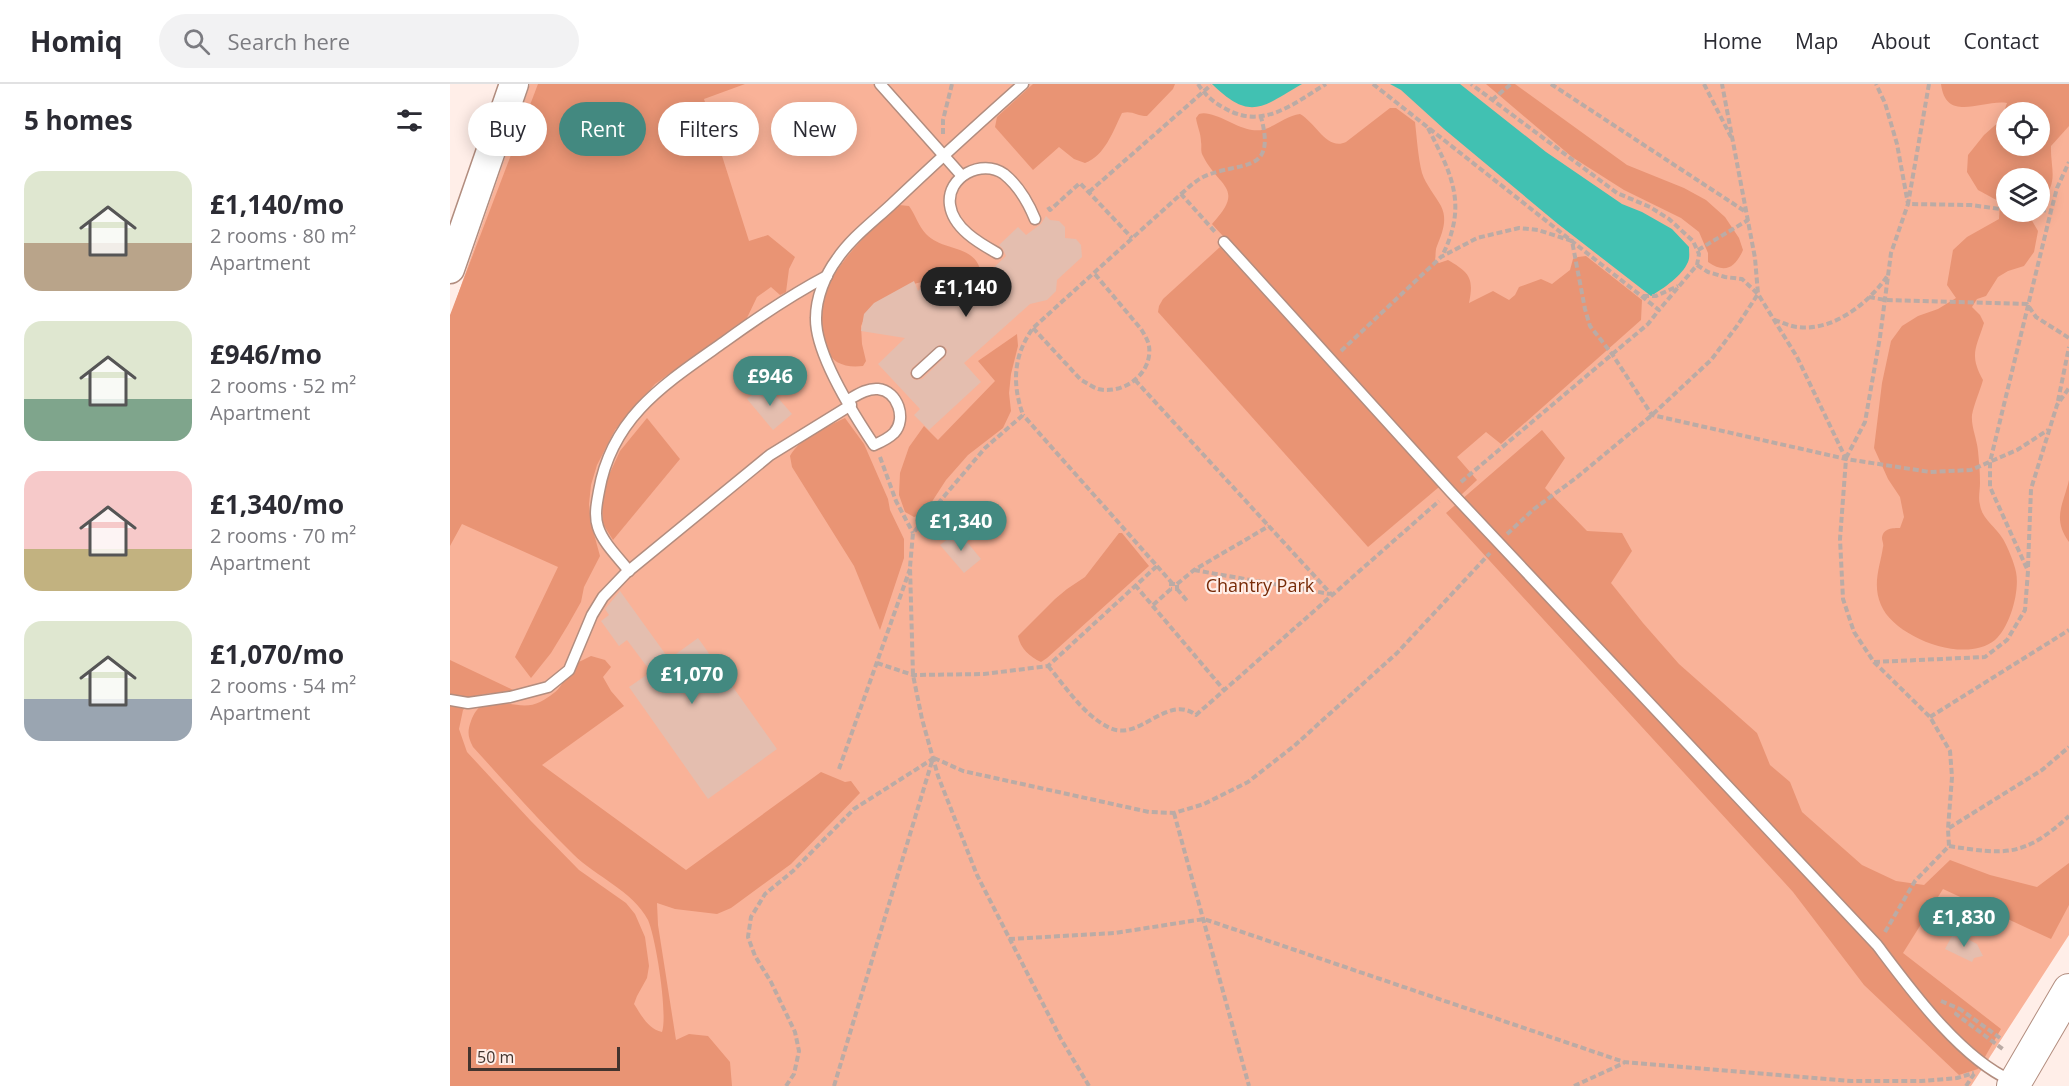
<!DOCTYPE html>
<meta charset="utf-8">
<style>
:root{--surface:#fff;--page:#f2f2f3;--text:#2b2b33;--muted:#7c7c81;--line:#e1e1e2;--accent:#438980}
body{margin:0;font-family:"Open Sans",sans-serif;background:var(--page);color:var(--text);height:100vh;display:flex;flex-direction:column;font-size:22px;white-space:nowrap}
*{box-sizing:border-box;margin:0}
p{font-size:20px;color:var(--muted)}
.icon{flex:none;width:33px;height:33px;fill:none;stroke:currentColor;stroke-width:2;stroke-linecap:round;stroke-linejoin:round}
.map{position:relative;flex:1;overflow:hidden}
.sheet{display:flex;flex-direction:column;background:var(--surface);width:450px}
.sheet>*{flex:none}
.guide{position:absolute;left:18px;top:18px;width:570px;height:54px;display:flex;gap:12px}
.tools{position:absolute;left:1546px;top:18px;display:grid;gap:12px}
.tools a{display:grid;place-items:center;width:54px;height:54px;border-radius:50%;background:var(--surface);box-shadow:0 3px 15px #0003;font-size:30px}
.scale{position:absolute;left:18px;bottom:15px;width:152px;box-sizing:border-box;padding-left:6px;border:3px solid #43342e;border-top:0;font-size:16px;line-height:21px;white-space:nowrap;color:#43342e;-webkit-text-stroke:4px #ffeee8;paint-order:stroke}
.price{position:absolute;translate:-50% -51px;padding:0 14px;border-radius:21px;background:var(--accent);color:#fff;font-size:20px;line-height:39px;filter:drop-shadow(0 2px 3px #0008)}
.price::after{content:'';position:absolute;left:50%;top:36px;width:18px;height:14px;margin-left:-9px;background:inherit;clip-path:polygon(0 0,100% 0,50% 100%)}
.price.current{background:#222;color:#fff}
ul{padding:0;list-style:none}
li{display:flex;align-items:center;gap:18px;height:150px;padding:0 24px}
li span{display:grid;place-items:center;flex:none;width:168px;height:120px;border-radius:18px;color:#555}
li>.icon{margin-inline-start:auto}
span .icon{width:72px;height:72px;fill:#fffc;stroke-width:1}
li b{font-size:26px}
h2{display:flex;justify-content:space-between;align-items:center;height:72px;padding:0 24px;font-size:26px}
.tag{padding:0 21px;border-radius:27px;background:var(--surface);box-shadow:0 3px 15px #0003;font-size:21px;line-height:54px}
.tag.current{background:var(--accent);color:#fff}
header{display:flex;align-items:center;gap:36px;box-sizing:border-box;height:84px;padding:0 30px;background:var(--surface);border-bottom:2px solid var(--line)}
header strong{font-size:28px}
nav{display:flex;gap:33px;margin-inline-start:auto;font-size:21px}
.search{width:420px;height:54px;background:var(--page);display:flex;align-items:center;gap:15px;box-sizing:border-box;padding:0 21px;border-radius:33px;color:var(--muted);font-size:22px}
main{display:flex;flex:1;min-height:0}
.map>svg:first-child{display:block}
.green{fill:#f9b298;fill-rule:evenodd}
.forest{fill:#e99474;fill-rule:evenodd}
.water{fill:#41c1b2}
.building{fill:#e4beaf;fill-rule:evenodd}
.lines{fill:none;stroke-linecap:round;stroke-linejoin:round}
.lane-casing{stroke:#b28d7f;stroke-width:13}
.secondary-casing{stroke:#b28d7f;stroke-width:31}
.primary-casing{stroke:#b28d7f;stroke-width:34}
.path{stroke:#bbaba5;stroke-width:4;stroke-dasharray:6 3;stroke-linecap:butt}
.lane{stroke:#fff;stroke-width:10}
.secondary{stroke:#fff;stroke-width:28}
.primary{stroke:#fff;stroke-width:32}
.labels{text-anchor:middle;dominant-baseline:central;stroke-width:4.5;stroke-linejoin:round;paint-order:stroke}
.park-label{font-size:18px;fill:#772b08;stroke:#ffeee8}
</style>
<header>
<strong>Homiq</strong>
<div class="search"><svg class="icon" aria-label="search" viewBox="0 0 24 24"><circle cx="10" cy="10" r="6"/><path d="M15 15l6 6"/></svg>Search here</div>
<nav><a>Home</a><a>Map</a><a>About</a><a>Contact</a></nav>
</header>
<main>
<section class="sheet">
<h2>5 homes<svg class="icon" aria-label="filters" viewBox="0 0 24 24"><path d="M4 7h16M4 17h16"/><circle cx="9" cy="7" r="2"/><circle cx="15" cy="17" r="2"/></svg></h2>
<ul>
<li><span style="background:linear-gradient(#dfe7d0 60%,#b9a48a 0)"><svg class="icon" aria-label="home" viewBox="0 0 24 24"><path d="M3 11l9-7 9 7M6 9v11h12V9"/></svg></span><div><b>£1,140/mo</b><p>2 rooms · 80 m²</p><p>Apartment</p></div></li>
<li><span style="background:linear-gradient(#dfe7d0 65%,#7fa58c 0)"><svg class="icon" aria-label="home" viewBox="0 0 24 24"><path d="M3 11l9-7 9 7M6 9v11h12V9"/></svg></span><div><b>£946/mo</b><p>2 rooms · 52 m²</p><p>Apartment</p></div></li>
<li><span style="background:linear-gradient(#f6c9c9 65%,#c2b280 0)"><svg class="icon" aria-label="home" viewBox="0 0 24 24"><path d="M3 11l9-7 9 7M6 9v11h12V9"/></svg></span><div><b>£1,340/mo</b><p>2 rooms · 70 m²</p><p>Apartment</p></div></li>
<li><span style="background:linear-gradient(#dfe7d0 65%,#9aa5b1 0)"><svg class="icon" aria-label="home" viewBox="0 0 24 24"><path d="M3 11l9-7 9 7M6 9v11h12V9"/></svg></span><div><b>£1,070/mo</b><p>2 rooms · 54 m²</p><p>Apartment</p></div></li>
</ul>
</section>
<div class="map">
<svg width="1619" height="1002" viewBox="0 0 1619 1002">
<rect width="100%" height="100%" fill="#ffeee8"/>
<!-- green -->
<path class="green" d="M 80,0 L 1619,0 L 1619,851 L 1521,1002 L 0,1002 L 0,234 ZM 1557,28 L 1590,28 L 1590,62 L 1557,62 ZM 1557,94 L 1590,94 L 1590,128 L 1557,128 Z"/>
<!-- forest -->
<g class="forest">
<polygon points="88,0 295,0 254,15 299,157 318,151 345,173 339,185 336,208 330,211 321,203 307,213 296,236 205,300 165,346 147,381 141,401 139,420 141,439 150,472 134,503 131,518 118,541 101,569 81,594 65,573 108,483 12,440 0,462 0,231"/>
<path d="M 583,0 L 725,0 L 723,5 L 697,32 C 687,32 682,26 672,29 C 663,47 655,72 635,79 L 624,75 L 609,63 L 583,86 L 545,43 L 547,33 Z"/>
<path d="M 1036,0 L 1065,0 L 1177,81 L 1234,104 L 1256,116 L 1275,133 L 1289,154 L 1293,166 C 1285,184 1275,190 1258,178 L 1258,169 L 1249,148 L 1231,134 L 1174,106 L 1122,73 Z"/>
<path d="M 1491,0 L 1619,0 L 1619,42 L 1601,62 C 1600,83 1610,100 1590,117 L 1590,94 L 1557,94 L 1557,128 L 1577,128 L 1588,147 L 1584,168 L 1574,182 L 1558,187 L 1548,193 L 1536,212 L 1527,215 L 1522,223 L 1530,231 L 1534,239 C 1526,264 1519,271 1533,296 C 1530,307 1524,320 1522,331 C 1521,343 1527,355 1528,367 C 1529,377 1530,388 1530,399 C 1530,406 1528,414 1530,421 C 1532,435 1546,443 1553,455 C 1558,464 1564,478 1566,488 C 1570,507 1560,543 1545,556 C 1515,581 1444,553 1431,521 C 1422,500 1430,483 1433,463 C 1434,460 1432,457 1432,454 C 1433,444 1443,444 1450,444 L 1454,433 L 1450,413 L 1438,395 L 1424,364 L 1432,299 L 1441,257 L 1452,242 L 1468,232 L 1488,225 L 1506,214 L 1497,201 L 1503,166 L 1517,153 L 1549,135 L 1550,118 L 1528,106 L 1517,88 L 1518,71 L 1534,51 L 1551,36 L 1557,19 C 1533,15 1496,40 1491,0 ZM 1557,28 L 1590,28 L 1590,62 L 1557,62 Z"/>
<path d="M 940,24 L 946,24 L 965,38 C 967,55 968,73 972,89 C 976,101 985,111 991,122 C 998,136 992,149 987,162 C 985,166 986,172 985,176 L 989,179 L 998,176 C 1020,189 1024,194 1019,219 L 1043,207 L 1059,216 L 1065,211 L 1069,203 L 1091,195 L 1102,200 L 1120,186 L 1123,175 L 1128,173 L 1136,172 L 1192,216 L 1191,236 L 1051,360 L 1036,348 L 1007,373 L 1027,396 L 1010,412 L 762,140 C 796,103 769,104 753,72 C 750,67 752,63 751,58 C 751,49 747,42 746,34 L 749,30 C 762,25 786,44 802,46 C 820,49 833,32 850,30 C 866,39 877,67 896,58 Z"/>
<path d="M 449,121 L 459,122 C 465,130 469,143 476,150 C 493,168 526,160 531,189 L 489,194 L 459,201 L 416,231 L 411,242 L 412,260 L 416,277 L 413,282 C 396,284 382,280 375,263 C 353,205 411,155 449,121 Z"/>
<polygon points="770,163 989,403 918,463 708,228 709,222 713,215"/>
<polygon points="567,250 568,262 561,290 559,309 561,327 553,344 518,371 496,396 474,430 464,433 455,428 449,411 450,389 459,363 474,342 488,356 545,297 528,277"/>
<polygon points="197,334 230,375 163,456 153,440 152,421 158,393 170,367"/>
<path d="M 395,334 L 414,360 L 438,415 L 440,426 L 454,455 L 454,474 L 430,546 L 404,482 L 342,383 L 340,372 C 351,353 375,344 395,334 Z"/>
<polygon points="1092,346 1115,374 1095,404 1137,447 1172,449 1182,467 1161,499 1193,539 1229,580 1307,649 1320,681 1340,698 1352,728 1412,781 1446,797 1474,801 1500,776 1540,791 1587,803 1619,779 1619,821 1601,855 1493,805 1453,869 1551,945 1528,985 1509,991 1414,901 1343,808 996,429"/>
<path d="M 1619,396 L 1619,458 C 1602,434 1613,422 1619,396 Z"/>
<path d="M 669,449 L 672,449 L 699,482 L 597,574 L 591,578 C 580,573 570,564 568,552 L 605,515 L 617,505 L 635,493 Z"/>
<path d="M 141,572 L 155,576 L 161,583 L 153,593 L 161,607 L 174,622 L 92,681 L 236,786 L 371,688 L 395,698 L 401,697 L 410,709 L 341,780 L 281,824 L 267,830 L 225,825 L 207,819 L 208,841 L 226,956 L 239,950 L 258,952 L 280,978 L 282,1002 L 0,1002 L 0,576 L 80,614 L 42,609 L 31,611 L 13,626 L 9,645 L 17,668 L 80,736 L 129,786 L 176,819 L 185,830 L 195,853 L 199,882 L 197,894 L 187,912 L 184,920 C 192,932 198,945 212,948 C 218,931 206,854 198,836 C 182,806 146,793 123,770 C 88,736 56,699 23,663 C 18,653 17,648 21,637 C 35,600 65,631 90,618 C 96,615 105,609 109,604 C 115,597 117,586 124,581 C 129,577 136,575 141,572 Z"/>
</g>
<!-- water -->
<g class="water">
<path d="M 762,0 L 852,0 C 811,24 800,37 762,0 Z"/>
<path d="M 940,0 L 1010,0 L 1096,68 L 1172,120 L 1192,128 L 1222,145 L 1239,163 C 1239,167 1240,174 1238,178 C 1232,192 1214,204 1201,212 L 1108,140 L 994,45 L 951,6 Z"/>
</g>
<!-- building -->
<g class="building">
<path d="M 596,132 L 600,136 L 609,137 L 615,143 L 615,154 L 626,155 L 631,161 L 632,173 L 607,196 L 606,207 L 597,216 L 580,220 L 514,279 L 531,298 L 479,346 L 464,331 L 470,325 L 428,280 L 455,254 L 411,247 L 414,230 L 424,219 L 464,197 L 468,207 L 475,200 L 484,210 L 486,208 L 492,214 L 510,197 L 519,207 L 556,172 L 553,165 L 549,161 L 568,143 L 576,151 L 591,140 ZM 489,261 L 495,263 L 497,266 L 495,273 L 472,295 L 465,296 L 462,294 L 460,290 L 462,284 Z"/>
<polygon points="316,300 342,330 323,346 297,315"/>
<polygon points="508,447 531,475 514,489 490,461"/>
<polygon points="170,507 219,575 248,554 327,665 258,715 179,603 201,588 177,556 169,562 151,537 159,531 155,525"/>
<polygon points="1504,848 1527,860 1533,872 1524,874 1522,878 1495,865"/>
</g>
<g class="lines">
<defs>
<g id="lane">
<polyline points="430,0 512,92"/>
<path d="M 774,158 L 1000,407 L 1427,861 C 1461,906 1510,974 1562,997"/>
<path d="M 547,169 C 529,159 503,144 500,121 C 496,93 532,74 554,90 C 569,102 578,118 585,135"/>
<polyline points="467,289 490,268"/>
<path d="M 398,316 C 407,311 417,304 428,305 C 448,307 457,335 444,349 C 439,354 431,358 424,361 C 404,331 365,270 366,234 C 366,214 375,191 387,175 C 401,154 424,137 442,120 C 485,79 528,40 573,0"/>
<path d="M 179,487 C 169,474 153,459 148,443 C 144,431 147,418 149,407 C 162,332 216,299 274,258 C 307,234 341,211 377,192"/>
<polyline points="0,616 18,619 60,613 98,603 119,586 142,531 153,513 176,489 320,371 401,321"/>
</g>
<polyline id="secondary" points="0,185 64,0"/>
<polyline id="primary" points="1563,1002 1619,906"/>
</defs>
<!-- lane casing -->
<use href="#lane" class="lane-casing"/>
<!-- secondary casing -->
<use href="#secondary" class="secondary-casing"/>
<!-- primary casing -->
<use href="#primary" class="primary-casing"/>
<!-- path -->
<g class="path">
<path d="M 748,0 C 755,11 764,19 776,25 C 814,46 844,19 876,0"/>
<polyline points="923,0 1209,226 1247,181 1249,170 1243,157 1219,135 1200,123 1167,109 1021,0"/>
<polyline points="1101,0 1296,128"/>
<polyline points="1254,0 1281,53"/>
<polyline points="1479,0 1458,120 1521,121 1557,126"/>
<polyline points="1042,16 1061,0"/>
<path d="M 978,44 C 1002,91 1018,121 992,172"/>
<polyline points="493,50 493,36 502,0"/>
<polyline points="639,108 761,1"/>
<path d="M 731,110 C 738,104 745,97 753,93 C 790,76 827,92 811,33"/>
<polyline points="598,123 600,126 630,99 682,154"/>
<polyline points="1590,126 1601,127"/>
<polyline points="1248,166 1298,136"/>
<polyline points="1247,181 1258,188 1275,193 1292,195 1308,210 1347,273 1396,375 1390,455 1393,515 1404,548 1424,578 1480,633 1500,667 1502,693 1498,745 1499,762"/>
<polyline points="1193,212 1206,212 1228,202"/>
<polyline points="1419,213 1435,216 1577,220 1586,233 1619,254"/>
<path d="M 1324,236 C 1332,238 1339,242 1347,243 C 1383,248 1419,219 1438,191"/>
<path d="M 583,244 L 631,296 C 637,299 642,303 648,305 C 673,311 703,290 699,262 C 698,256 694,250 691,245 L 644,189"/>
<polyline points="891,267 991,173 1027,154 1069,144 1088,146 1122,157 1135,225 1140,242 1162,270 1202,331 1396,375 1480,388 1521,386 1567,366 1598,346"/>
<polyline points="685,296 881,510"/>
<polyline points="1608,317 1619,263"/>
<polyline points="430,373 446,417 463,449"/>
<polyline points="1396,374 1415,338 1430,253 1441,169 1458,120 1447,60 1435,19 1426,0"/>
<polyline points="1011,398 1198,240 1209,226"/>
<polyline points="1057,450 1084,425 1126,394 1202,331 1261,276 1287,242 1308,210 1305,174 1272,0"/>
<polyline points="707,482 722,499"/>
<polyline points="1578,483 1581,405 1607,321 1619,304"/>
<polyline points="744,486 880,510"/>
<polyline points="727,500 744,486 819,442"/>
<polyline points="685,501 774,606"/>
<polyline points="727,505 738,518"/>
<polyline points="703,521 721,505 721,500 727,500 727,505 721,505"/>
<polyline points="1424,578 1535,573 1557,556 1575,526 1578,487 1540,403 1540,378 1601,127 1607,104 1619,78"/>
<polyline points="427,579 463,591 534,590 598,582 707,482 573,331"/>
<path d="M 598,582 C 616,603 634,632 660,644 C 690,658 717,609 746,631 L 989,417"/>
<polyline points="1480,633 1619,546"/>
<polyline points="484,674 513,687 699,728 724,729 754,720 798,698 844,662 947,569 1040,469"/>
<polyline points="389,685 460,485"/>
<polyline points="724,729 799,1002"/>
<polyline points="1499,744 1592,686 1619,663"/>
<path d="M 1435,848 L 1465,797 L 1499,762 C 1556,771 1574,773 1619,732"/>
<polyline points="559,855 665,849 754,835 1174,978 1401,997 1471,997 1507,994 1524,989"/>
<polyline points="1491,917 1510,925"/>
<polyline points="1550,954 1510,925 1506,930 1554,966"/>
<polyline points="336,1002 344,990 349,967 345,948 321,898 305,872 298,853 301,833 315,810 343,787 404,725 484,674"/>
<polyline points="384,1002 483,674"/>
<path d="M 639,1002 L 611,955 L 527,791 L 488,692 L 472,635 L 463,591 L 460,483 L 463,449 L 535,364 L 573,331 C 562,300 563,272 583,244 L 731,110 L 766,149"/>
<polyline points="1124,1002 1174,979"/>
<polyline points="1516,1002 1524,990"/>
</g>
<!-- lane -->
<use href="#lane" class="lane"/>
<!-- secondary -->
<use href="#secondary" class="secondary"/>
<!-- primary -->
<use href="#primary" class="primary"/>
</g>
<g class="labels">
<!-- park labels -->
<g class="park-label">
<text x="810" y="501">Chantry Park</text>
</g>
</g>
</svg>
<div class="tools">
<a><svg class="icon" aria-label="locate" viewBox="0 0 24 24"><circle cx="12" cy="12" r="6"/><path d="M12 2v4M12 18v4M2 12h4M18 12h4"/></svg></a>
<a><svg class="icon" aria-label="layers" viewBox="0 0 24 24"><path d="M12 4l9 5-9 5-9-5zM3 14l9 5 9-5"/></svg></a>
</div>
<div class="scale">50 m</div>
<b class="price current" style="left:516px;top:234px">£1,140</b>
<b class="price" style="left:320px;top:323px">£946</b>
<b class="price" style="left:511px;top:468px">£1,340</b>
<b class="price" style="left:242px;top:621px">£1,070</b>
<b class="price" style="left:1514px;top:864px">£1,830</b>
<div class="guide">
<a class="tag">Buy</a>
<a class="tag current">Rent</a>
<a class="tag">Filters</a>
<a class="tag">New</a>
</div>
</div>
</main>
